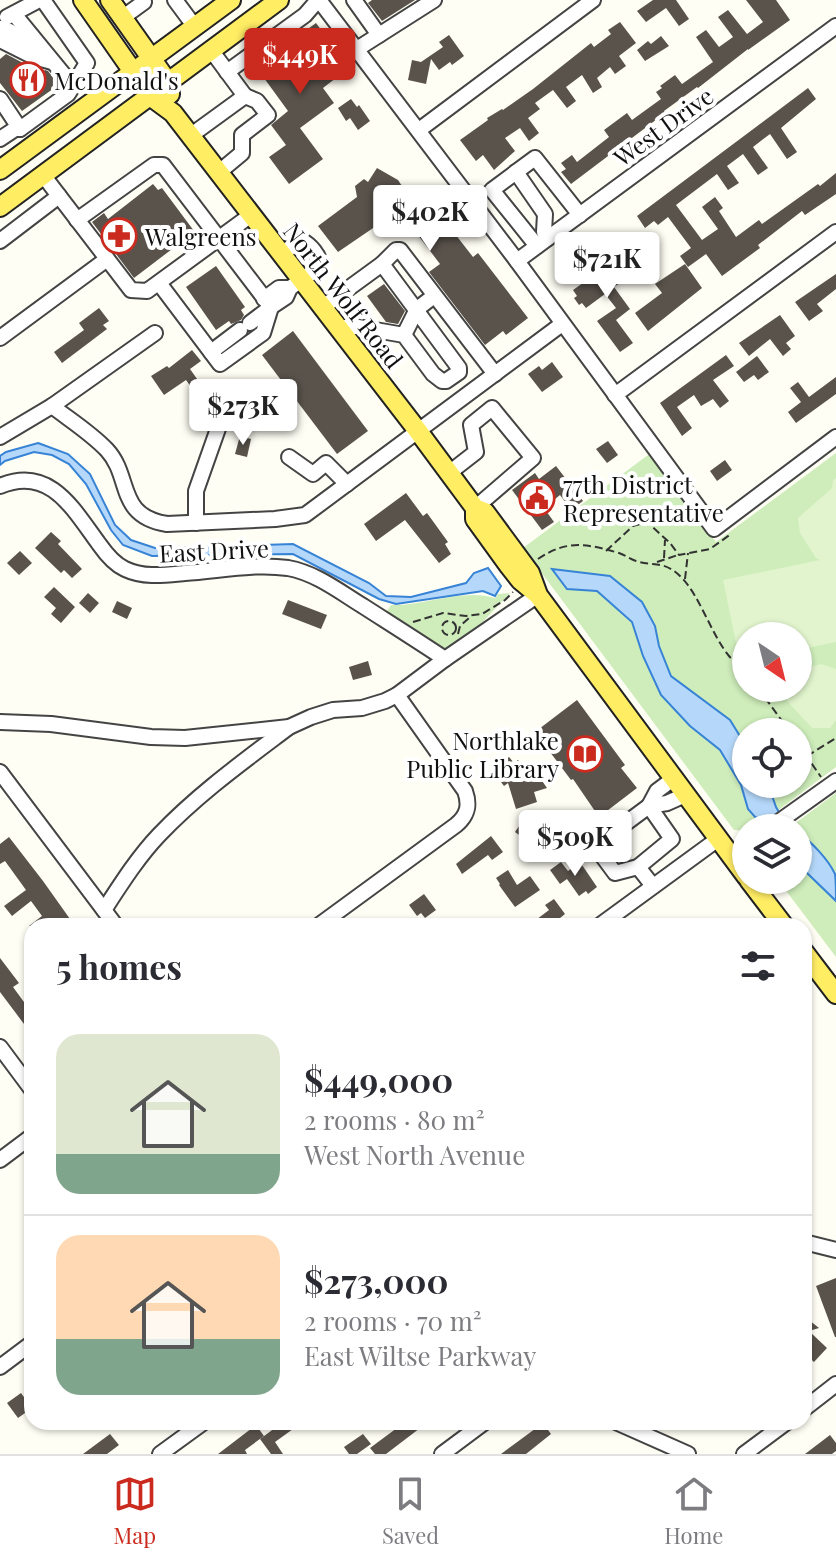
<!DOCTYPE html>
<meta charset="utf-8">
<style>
:root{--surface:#fff;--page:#f7f7f7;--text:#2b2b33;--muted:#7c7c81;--line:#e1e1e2;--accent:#cb2b1e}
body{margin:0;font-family:"Playfair Display",serif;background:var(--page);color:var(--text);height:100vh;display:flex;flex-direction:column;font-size:30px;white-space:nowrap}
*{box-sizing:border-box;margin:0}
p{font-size:26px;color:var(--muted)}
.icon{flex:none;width:44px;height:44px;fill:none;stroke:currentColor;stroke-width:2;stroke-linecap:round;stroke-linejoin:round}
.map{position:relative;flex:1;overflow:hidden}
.side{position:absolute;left:24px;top:918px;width:788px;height:512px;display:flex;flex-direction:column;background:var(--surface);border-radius:24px;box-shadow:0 2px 6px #0004}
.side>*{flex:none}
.needle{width:52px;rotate:145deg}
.buttons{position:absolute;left:732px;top:622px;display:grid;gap:16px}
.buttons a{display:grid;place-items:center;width:80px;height:80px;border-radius:50%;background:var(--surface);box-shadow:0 2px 6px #0004;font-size:40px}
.price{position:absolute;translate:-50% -68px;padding:0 18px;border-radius:8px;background:#fff;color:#222;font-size:26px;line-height:52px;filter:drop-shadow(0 2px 4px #0008)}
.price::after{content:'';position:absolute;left:50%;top:48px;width:24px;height:18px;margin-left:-12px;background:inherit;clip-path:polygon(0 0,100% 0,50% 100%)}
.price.on{background:var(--accent);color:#fff}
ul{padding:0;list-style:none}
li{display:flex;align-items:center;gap:24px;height:200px;padding:0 32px}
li+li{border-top:2px solid var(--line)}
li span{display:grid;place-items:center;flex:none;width:224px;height:160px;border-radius:24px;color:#555}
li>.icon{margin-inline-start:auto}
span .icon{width:96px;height:96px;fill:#fffc;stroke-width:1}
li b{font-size:34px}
h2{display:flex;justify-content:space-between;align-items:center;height:96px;padding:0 32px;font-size:34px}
.dock{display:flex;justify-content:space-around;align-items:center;height:112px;border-top:2px solid var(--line);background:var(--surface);font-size:22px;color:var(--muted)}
.dock a{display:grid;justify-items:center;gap:4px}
.dock .on{color:var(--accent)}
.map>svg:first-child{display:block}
.green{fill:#ceedba;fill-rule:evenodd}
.pitch{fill:#e1f4cd}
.water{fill:#b5d8fa;stroke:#3783d6;stroke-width:2}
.building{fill:#5a534c}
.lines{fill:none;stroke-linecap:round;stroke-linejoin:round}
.minor-casing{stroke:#444;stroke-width:18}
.major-casing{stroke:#222;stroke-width:22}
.path{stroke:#333;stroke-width:2;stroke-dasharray:8 4;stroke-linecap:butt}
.minor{stroke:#fff;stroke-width:14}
.major{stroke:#ffed64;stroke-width:18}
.labels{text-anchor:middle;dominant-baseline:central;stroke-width:8;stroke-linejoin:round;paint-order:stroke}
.poi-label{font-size:24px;fill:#111;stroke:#fff;text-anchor:start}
.street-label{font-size:24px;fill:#111;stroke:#fff}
</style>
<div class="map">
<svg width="836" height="1454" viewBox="0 0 836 1454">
<rect width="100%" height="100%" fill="#fffef4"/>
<!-- green -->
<g class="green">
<path d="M 652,452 L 716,542 L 836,453 L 836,767 L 757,826 L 746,828 L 745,831 L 734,830 L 523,548 ZM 746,636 L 798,636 L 798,688 L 746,688 ZM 746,732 L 798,732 L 798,784 L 746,784 Z"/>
<path d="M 510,593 L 477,628 L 447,650 L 385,614 L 391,605 C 424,606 463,588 495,598 L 498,594 Z"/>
<polygon points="836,793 836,957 778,880 798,880 798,828 789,828"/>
</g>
<!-- pitch -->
<g class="pitch">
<polygon points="836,478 836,642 798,650 798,636 746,636 746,661 740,662 723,580 820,560 816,558 800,533 798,518 832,488 833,480"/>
<polygon points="821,664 836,669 836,720 830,728 812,728 787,701 789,688 798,688 798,675 804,669"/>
</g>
<!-- water -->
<g class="water">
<polygon points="38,443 68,454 90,474 115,525 131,540 155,548 293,544 369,583 386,596 411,597 466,583 474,573 488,568 501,586 495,596 483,591 396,604 379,599 293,554 152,556 123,545 111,530 86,484 69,464 52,455 34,452 5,461 0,465 0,456 6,452"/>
<polygon points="552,569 610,576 642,602 655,626 659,646 671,676 730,720 746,746 746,784 768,784 776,807 788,828 769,828 763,820 755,817 748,809 741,785 720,750 690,726 661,695 643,656 632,622 597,591 567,589"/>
<path d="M 798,834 C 811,840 829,861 835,874 C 836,881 836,893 836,901 L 806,872 L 798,860 Z"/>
</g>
<!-- building -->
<g class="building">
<polygon points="372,0 415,0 382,21 368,3"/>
<polygon points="653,0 676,0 689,19 679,26 666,8 646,22 637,11"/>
<polygon points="746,0 776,0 790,20 748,50 748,49 698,88 697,87 664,111 665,113 571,184 561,172 566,169 561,163 572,155 577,162 609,137 604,130 627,113 632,120 661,99 656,92 662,88 660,86 675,75 682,84 713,62 696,37 706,30 719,47 733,37 718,17 728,10 747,34 763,22"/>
<polygon points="620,22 636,43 619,56 626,66 615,74 610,67 597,78 602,87 593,93 582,75 566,87 576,101 567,108 553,90 535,103 540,109 528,118 539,133 529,141 520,128 505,138 515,151 494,170 483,155 476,161 460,140 488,120 487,118 502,109 503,110 533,89 591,43 594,47 611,34 608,30"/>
<polygon points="316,23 336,50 331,53 345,71 323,88 334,103 300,128 323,159 289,184 269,157 286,145 271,125 288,111 256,67"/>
<polygon points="449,35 464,56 452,65 450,62 439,70 431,59 426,84 408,80 412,60 421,62 443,47 439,42"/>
<polygon points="661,36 669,46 645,61 637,50 648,41 651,44"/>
<polygon points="6,54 25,64 35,78 45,70 48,71 57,83 57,86 22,111 0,83 0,59"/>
<polygon points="808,88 816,99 781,128 797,152 787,159 770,134 753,147 768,168 758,175 743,154 727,166 739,183 728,190 717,174 676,205 702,240 718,229 702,207 715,197 723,208 719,211 736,237 759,220 762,224 818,184 820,186 836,173 836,194 805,215 802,211 758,245 760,248 722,276 706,254 688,267 680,256 691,248 668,217 658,225 654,221 645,228 637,216"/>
<polygon points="351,99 357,107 359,105 370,121 358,130 350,118 346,121 338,108"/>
<polygon points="377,168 398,180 404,189 415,216 431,203 473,257 478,253 528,318 506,335 503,331 485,345 429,272 440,264 405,218 388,230 379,224 338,252 318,226 357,197 355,186 364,179 368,182"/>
<polygon points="153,184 158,190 162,188 197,235 183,246 180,243 134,278 92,222 104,213 108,219"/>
<polygon points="610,253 628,277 614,287 630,309 616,320 633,343 620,352 597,321 616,308 605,294 586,308 582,303 579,305 574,298 577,296 573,290 587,280 589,282 606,270 600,261"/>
<polygon points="685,264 702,288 648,331 635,313 662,293 655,284"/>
<polygon points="216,266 245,307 241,310 244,315 241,320 231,324 229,321 216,330 186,287"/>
<polygon points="836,274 836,289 817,304 823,311 809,321 795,302"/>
<polygon points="384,284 405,311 398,324 386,322 367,296"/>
<polygon points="99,308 109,321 103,325 107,329 62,363 54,352 84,330 79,323"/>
<polygon points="780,315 795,336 786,343 791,349 783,356 770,339 749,356 739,343"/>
<polygon points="293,331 368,431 337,454 262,355"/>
<polygon points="192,350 201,361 190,369 207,393 199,398 186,380 164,395 151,376 167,366 169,368"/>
<polygon points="726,355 734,366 713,380 729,401 720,408 713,399 701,406 694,395 677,407 692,428 682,436 660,403"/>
<polygon points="757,356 769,372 758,380 754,375 744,382 736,372"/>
<polygon points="552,362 563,377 542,392 528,374 539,366 542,370"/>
<polygon points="836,377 836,394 796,423 788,412 801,402 790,388 798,382 809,397"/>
<polygon points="240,436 251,439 247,457 235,454"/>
<polygon points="608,441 618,455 607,463 596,449"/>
<polygon points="725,460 732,470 717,481 710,471"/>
<polygon points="556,466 583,501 571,510 560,495 544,508 554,522 542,530 512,490 535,473 539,479"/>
<polygon points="406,493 423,516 427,513 448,542 445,544 451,554 439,563 405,520 376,541 364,524"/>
<polygon points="51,532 61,541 58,544 82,569 72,578 64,570 61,573 35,548"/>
<polygon points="20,551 32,563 19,575 7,563"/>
<polygon points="54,587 75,607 61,623 51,614 56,608 44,597"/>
<polygon points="88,593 99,603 90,613 79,603"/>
<polygon points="288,600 327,615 321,629 282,614"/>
<polygon points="117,601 132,608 127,619 112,612"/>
<polygon points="368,661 372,675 353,680 349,667"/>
<polygon points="577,700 625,765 621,768 637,788 599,817 573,779 571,780 535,732"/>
<polygon points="509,757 514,763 518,760 525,769 531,765 547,788 534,792 537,802 516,809 508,783 504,786 492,770"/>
<polygon points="526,816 538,824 533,832 556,845 550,857 515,832"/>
<polygon points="491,836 503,852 492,860 488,855 462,874 456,864"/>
<polygon points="9,837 43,881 75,926 29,926 42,916 31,901 12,916 4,906 26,890 5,861 0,864 0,844"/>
<polygon points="561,862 568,871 580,862 597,887 588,894 586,891 579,896 567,879 560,884 550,870"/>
<polygon points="508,870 517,885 530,876 540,890 515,907 499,885 500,884 496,878"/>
<polygon points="424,894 436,910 425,918 421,913 417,916 409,905"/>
<polygon points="554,899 565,914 550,926 528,926 549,910 545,905"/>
<polygon points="0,958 19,983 13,987 32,1013 32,1024 27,1028 0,992"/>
<polygon points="836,1278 836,1337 835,1337 816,1286"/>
<polygon points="809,1320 819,1328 809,1331 827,1348 814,1362 804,1353 804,1326"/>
<polygon points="21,1393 32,1408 18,1418 7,1403"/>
<polygon points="283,1422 287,1422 293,1429 275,1442 283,1454 271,1454 260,1439"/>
<polygon points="405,1422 428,1422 386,1454 375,1454 370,1448"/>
<polygon points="543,1423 551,1434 526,1454 501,1454"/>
<polygon points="256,1425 264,1436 245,1450 247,1454 218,1454"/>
<polygon points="110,1434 119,1445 107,1454 83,1454"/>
<polygon points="363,1434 371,1444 357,1454 349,1454 344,1447"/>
<polygon points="830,1435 836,1443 836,1451 832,1454 805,1454"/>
</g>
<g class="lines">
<defs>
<g id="minor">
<polyline points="175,0 195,27"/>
<polyline points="319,0 517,261 714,529 836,437"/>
<polyline points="354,0 379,35"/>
<polyline points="14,14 73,86"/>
<polyline points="7,17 39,0"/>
<polyline points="122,18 144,2 142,0"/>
<path d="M 0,28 C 14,30 20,40 29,50"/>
<polyline points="0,40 34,57 52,62"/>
<polyline points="357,49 434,0"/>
<polyline points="227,72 305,15 318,0"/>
<polyline points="0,99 20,129"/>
<polyline points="419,130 593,0"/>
<polyline points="190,136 245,96 211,50"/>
<polyline points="0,139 15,129 20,129 68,94 87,63 43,0"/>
<polyline points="516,172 545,214 544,232 548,238"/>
<polyline points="218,173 242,153 242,135 268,115 257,101 245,96"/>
<polyline points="43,175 131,290 147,291 251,215"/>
<polyline points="77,220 154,165 163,165 271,307 250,323"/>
<polyline points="0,241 59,196"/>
<polyline points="537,246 492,190 535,158 580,215"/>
<polyline points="517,261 836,26"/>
<path d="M 159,283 L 220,364 L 263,333 L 271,307 L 286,297 L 290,288 L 321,266 C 319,255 311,245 301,240 L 281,254"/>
<polyline points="264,299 279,288 290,288"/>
<polyline points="323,307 382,264 396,250 400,250 495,374"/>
<polyline points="338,327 358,327 404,335 433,374 442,381 446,381 459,372 459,368 382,264"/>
<polyline points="404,335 417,309 434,296"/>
<polyline points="0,338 107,259"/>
<polyline points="211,352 240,330"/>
<polyline points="615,395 836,232"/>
<path d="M 52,406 C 70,420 91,433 107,450 C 132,477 116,516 167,524 L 275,519 L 305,515 L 562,324"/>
<polyline points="0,437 52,406 155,333"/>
<polyline points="289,457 313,474 326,463 347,484"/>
<polyline points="449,473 476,452 471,425 492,408 533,458 475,508"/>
<path d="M 0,486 C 50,465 73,509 99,544 C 106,554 114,564 125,569 C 144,578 164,575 185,573 C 218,571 254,563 288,568 C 316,573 340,592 363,606 C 391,624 418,641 445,659"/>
<polyline points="196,523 196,491 226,406"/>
<polyline points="0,722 51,724 151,737 185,738 289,727 311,717 333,710 362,708 385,701 397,695 445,659 538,595"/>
<polyline points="0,772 116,926"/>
<polyline points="649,806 667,803 685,795"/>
<polyline points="770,828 836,781"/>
<polyline points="731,856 746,845"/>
<polyline points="638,867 672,839 649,806"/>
<polyline points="653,886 638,867 615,873 595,846 649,806 657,791 673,779"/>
<path d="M 104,910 C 121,884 138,857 159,835 C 198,794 244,761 289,727"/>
<path d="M 318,926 L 456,825 C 468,815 470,805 465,791 L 397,695"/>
<polyline points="599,926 718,839"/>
<polyline points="0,1047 32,1090"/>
<polyline points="0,1160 32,1136"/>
<polyline points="804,1242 836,1250"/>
<polyline points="0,1367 32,1343"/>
<polyline points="804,1409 836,1384"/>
<polyline points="616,1422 688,1454"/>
<polyline points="160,1454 204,1422"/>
<polyline points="442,1454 485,1422"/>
<polyline points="744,1454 787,1422"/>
</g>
<g id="major">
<polyline points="83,0 150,96 173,113 418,431 475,508 485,512 530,573 537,592"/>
<polyline points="110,0 168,82 170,94"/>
<polyline points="0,170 231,0"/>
<polyline points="0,207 279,0"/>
<polyline points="475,508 475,519 509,566 520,580 538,595 746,876"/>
<polyline points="749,880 784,926"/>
<polyline points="804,952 836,994"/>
</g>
</defs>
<!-- minor casing -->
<use href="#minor" class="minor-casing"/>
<!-- major casing -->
<use href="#major" class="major-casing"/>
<!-- path -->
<g class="path">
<polyline points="606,551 633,526 647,522 670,543 679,555 710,549 731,534"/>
<polyline points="664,558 665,540"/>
<path d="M 538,559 C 567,539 588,544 619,553 C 625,555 630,559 636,561 C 655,567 664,560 681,577 C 700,596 711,634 729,656 C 734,662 740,667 746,673"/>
<polyline points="657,562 678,555"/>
<polyline points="685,579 688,553"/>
<circle cx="449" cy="628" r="7"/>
<polyline points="413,622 443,613 466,616 482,614 505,600 513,592"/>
<polyline points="458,634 460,626 470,617"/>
<polyline points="758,688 790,732"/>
<polyline points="798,744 821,777"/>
<polyline points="807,756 836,738"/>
</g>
<!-- minor -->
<use href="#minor" class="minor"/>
<!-- major -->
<use href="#major" class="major"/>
</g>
<!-- icons -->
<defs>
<symbol id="restaurant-ring" viewBox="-11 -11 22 22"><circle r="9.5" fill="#fff" stroke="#cb2b1e" stroke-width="1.5"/><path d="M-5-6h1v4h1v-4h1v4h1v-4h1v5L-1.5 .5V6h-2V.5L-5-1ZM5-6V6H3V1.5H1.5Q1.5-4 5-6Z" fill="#cb2b1e"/></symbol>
<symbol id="pharmacy-ring" viewBox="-11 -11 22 22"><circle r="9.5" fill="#fff" stroke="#cb2b1e" stroke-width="1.5"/><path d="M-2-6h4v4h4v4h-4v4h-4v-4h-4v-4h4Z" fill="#cb2b1e"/></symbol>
<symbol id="civic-ring" viewBox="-11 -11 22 22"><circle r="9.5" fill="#fff" stroke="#cb2b1e" stroke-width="1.5"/><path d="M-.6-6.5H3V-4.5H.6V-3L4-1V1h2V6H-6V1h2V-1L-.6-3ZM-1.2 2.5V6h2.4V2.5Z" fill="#cb2b1e"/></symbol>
<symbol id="library-ring" viewBox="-11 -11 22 22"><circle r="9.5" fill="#fff" stroke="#cb2b1e" stroke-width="1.5"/><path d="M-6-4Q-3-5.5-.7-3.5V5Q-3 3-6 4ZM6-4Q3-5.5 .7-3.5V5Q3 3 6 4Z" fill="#cb2b1e"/></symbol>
</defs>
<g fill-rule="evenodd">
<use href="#restaurant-ring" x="8" y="60" width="40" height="40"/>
<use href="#pharmacy-ring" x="99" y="216" width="40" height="40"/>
<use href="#civic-ring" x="517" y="478" width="40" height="40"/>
<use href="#library-ring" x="565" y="734" width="40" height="40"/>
</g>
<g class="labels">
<!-- poi labels -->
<g class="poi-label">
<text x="54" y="80">McDonald's</text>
<text x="145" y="236">Walgreens</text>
<text x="563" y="484">77th District<tspan x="563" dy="28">Representative</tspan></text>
<text x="559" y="740" text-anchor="end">Northlake<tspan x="559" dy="28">Public Library</tspan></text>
</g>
<!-- street labels -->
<g class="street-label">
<text transform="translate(663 126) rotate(-36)">West Drive</text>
<text transform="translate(344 295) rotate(52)">North Wolf Road</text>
<text transform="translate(214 550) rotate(-3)">East Drive</text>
</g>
</g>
</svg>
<div class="buttons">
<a><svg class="needle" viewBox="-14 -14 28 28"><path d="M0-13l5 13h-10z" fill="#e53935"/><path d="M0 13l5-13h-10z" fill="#7c7c81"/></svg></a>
<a><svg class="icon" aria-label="locate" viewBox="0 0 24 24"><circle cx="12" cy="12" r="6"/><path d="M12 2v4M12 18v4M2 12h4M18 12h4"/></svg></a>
<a><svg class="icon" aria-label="layers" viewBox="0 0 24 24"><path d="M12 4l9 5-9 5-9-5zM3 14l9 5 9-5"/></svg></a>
</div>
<b class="price on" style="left:300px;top:96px">$449K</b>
<b class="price" style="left:430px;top:253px">$402K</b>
<b class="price" style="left:607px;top:300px">$721K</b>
<b class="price" style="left:243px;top:447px">$273K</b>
<b class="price" style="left:575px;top:878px">$509K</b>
<section class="side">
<h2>5 homes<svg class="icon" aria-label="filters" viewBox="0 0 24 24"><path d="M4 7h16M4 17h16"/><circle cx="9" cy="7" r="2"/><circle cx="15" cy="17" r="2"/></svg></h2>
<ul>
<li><span style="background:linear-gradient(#dfe7d0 75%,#7fa58c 0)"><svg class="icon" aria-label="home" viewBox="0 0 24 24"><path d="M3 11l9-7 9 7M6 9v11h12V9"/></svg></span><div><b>$449,000</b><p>2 rooms · 80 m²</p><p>West North Avenue</p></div></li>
<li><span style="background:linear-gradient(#ffd9b3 65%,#7fa58c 0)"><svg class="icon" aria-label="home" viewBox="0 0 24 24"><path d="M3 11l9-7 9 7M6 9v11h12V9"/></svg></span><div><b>$273,000</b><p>2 rooms · 70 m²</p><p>East Wiltse Parkway</p></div></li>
</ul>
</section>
</div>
<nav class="dock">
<a class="on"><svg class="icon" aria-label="map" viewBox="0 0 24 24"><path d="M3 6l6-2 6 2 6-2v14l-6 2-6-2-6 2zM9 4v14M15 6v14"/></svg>Map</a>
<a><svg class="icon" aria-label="saved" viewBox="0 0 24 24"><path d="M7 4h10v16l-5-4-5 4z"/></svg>Saved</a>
<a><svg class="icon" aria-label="home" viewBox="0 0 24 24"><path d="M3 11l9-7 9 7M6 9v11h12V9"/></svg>Home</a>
</nav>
